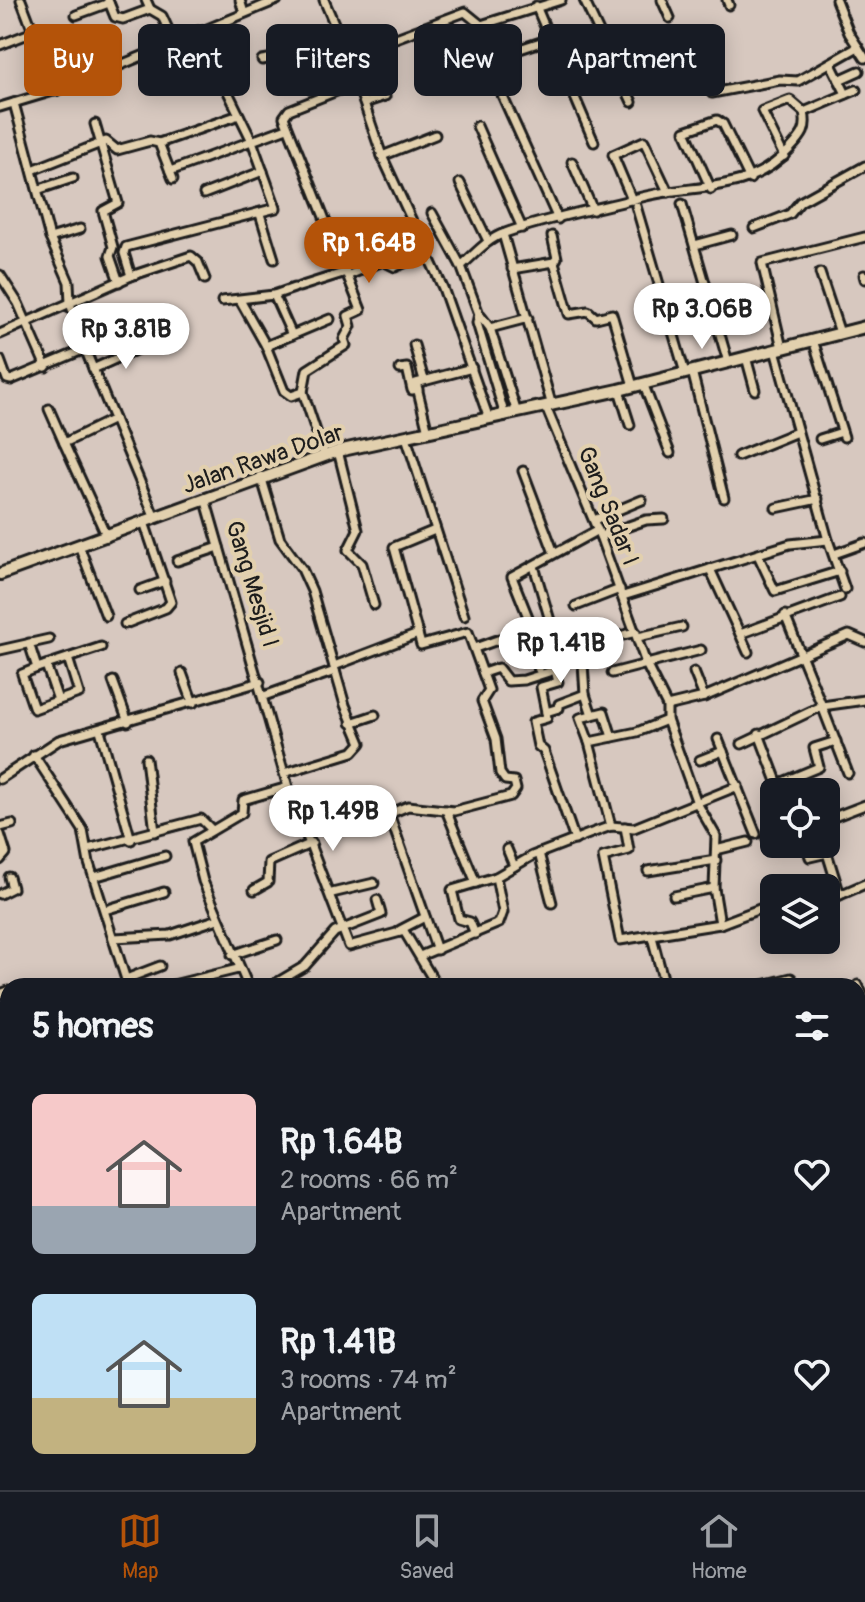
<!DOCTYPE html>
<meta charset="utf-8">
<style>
:root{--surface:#171b24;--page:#242831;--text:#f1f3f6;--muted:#9ea1a6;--line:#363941;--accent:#b45309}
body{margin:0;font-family:Pangolin,sans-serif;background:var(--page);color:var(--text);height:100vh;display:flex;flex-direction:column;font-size:30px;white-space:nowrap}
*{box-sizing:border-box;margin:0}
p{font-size:26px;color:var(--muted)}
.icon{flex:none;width:44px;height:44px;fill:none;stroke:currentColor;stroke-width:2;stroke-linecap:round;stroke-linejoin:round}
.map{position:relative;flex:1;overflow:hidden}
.side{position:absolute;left:0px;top:978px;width:866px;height:512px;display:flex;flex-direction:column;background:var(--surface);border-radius:24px 24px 0 0;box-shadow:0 4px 20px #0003}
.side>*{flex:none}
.banner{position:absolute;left:24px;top:24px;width:818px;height:72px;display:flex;gap:16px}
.buttons{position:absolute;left:760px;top:778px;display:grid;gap:16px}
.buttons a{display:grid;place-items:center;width:80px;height:80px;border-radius:12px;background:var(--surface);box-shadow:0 4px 20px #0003;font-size:40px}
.price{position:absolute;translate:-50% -68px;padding:0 18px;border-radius:28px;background:#fff;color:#222;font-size:26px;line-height:52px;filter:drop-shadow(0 2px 4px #0008)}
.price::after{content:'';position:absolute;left:50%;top:48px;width:24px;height:18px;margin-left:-12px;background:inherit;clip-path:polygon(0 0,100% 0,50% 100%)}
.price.on{background:var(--accent);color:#fff}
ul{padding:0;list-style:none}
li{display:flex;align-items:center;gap:24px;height:200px;padding:0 32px}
li span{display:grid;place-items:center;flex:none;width:224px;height:160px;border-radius:12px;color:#555}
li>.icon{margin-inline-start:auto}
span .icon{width:96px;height:96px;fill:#fffc;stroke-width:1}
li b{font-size:34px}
h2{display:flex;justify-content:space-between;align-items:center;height:96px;padding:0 32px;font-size:34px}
.pill{padding:0 28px;border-radius:12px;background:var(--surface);box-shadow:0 4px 20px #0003;font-size:28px;line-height:72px}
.pill.on{background:var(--accent);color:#fff}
.tab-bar{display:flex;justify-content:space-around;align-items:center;height:112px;border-top:2px solid var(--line);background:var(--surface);font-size:22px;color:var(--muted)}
.tab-bar a{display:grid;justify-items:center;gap:4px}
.tab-bar .on{color:var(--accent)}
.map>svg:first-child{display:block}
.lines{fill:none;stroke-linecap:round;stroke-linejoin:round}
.street-casing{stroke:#1c1c1c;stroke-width:13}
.secondary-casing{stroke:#1c1c1c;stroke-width:16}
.street{stroke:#e2d0ae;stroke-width:7}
.secondary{stroke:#e2d0ae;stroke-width:10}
.labels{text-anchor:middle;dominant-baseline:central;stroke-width:8;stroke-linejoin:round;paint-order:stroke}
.street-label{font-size:24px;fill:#1c1c1c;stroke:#e2d0ae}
</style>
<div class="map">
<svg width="865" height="1490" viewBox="0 0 865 1490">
<rect width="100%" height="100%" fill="#d7c8bf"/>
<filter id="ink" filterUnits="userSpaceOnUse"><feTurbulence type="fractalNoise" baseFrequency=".0125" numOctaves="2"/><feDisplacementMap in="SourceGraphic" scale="16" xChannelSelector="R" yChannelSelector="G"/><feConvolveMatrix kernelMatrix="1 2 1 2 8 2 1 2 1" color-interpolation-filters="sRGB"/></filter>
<g filter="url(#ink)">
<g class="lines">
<defs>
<g id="street">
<polyline points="21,0 56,91"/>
<polyline points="108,0 115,17 123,19 150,9 146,0"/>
<polyline points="240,0 244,13"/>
<polyline points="324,0 348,56 382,156 443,288 489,419"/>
<polyline points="584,0 632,102"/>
<polyline points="662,0 670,18"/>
<polyline points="727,0 729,5"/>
<polyline points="836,0 849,33 865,58"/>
<polyline points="536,6 594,142"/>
<polyline points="150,9 162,16 173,40"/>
<polyline points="76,15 109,3"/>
<polyline points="0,45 33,32"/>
<polyline points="348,56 465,12 481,25 561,0"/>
<polyline points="262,60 316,51 340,38"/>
<polyline points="468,66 550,39"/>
<polyline points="832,66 846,94"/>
<polyline points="493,75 558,219"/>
<polyline points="839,80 859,71"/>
<polyline points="712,93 780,80 798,81 858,47"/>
<polyline points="14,103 50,238 69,282 70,303 85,349 155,518"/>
<polyline points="364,103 385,96"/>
<polyline points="0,107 70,86 277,0"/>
<polyline points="95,124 118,203 103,211 113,247 110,256 119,282"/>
<polyline points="477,126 522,228"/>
<polyline points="159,143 239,115"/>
<polyline points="382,156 435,135"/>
<polyline points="784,156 762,111 790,100 804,112"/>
<polyline points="572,162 593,210"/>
<polyline points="35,169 106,141 117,150 150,141 159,143 173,179"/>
<polyline points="170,171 287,128"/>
<polyline points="460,183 488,241"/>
<polyline points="40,189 73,178"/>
<polyline points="711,189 685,131 717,120 723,124 750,179"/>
<polyline points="204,194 263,171"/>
<polyline points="632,200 613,155 644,141 668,192"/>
<polyline points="682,204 728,362"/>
<polyline points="636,206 685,373"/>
<polyline points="432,213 461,266"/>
<polyline points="260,214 274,259"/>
<polyline points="754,228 790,214 800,202 865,166"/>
<polyline points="503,234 552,406"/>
<polyline points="552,236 557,258 554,262"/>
<polyline points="50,238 80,229"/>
<polyline points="695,245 732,235"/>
<polyline points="512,269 554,262 569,314 588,311 596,318 612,314 633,386"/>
<polyline points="346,272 284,117 289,110 357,83"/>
<polyline points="820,273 840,333"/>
<polyline points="0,275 18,303 46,367"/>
<polyline points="349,275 383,261 395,267 427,253"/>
<polyline points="864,275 865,279"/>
<polyline points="131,276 124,253 126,247 276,208 252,141 198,31"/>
<polyline points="299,287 346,272 361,310 348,316 351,326 344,339 346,345 307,370 303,392"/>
<polyline points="274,295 294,288"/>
<polyline points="240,300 266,346 284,391 291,396 303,392 324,455"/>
<polyline points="222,301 274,295 292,335"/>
<polyline points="479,314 477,323 505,416"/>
<polyline points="490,328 528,318"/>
<polyline points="0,334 131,276 191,256 198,262 205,279"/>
<polyline points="813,340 844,437"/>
<polyline points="414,345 424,380"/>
<polyline points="266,346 330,319"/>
<polyline points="782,348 762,263 865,237"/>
<polyline points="775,350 828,540 845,589"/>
<polyline points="746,357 755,390"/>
<polyline points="0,360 7,379 11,380 85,349"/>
<polyline points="93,369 146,345"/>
<polyline points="400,369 407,368 412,390 418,389"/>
<polyline points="692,371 724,498"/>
<polyline points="643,383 670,453"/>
<polyline points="619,390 630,425"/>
<polyline points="546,407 600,536 647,666 667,706 704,697 849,635 865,642"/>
<polyline points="49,409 64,443"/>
<path d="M 517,413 L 490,328 L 479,314 L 461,266 C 475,254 487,239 505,233 C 549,217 597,209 642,197 C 696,183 748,195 790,149 C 802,136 808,130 804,112 L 856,90"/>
<polyline points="428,432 416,383 472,368"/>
<polyline points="406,437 464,616"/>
<polyline points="820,439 842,432"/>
<polyline points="338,451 358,530 348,550 362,564 374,605"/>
<polyline points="738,456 797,432"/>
<polyline points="523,471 554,553"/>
<polyline points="261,476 280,539 302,569 312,591 345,705 361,743 353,752 284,773"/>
<polyline points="205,498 288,787 349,946 404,931 437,986"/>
<polyline points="776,508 818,499"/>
<polyline points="594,520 642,500"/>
<polyline points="435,530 394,547 421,645 468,632 489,690 482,701 496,739 500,773 505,780 514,781 516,789 511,796 454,811 408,806 389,814 437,950"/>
<polyline points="600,536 646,520 664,519"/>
<polyline points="107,537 64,443 114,419"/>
<polyline points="80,548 106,616"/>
<polyline points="834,554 865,543"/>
<polyline points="758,555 775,591 840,571"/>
<polyline points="177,561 219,547"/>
<polyline points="534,566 551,624"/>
<polyline points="710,569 740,634 840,597"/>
<polyline points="140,590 165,581"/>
<polyline points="623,596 790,544 828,540"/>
<polyline points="576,606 620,589"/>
<polyline points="785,615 822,706 865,700"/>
<polyline points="528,617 512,577 598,530"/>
<polyline points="125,624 166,608 171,602 144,522"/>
<polyline points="740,634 748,652"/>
<polyline points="638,637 682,627"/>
<polyline points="29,643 37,668 101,647"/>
<polyline points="475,648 523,631 539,670"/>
<polyline points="0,650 49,639"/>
<polyline points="46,665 58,700"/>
<polyline points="334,666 418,634"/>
<polyline points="37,668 22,674 34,709 79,693 68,658"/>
<polyline points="694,672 704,697"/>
<polyline points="182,673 193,703"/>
<polyline points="483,673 498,668 508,681 524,680 555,670 558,682 541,687 546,712"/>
<polyline points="612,673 701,650"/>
<polyline points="113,681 128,722"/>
<polyline points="264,696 335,671"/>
<polyline points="667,706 667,720 697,803 716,836 714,888 720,924"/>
<polyline points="351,723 375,715"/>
<polyline points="100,730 131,840"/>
<polyline points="759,734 781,792"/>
<polyline points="612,737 604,712 592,715 585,694 582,648 586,644 636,632"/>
<polyline points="718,739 756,834"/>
<polyline points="589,742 580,718 592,715"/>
<polyline points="742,744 822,706 848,773"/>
<polyline points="34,755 83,830 89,863 128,986"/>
<polyline points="146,759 155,832"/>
<polyline points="700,760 723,751"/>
<polyline points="0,779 59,740 260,682"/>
<polyline points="778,784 819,767 814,748 836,741"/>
<polyline points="446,810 476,883"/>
<polyline points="826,820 865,805"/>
<polyline points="611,826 589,742 637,732 667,720"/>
<polyline points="0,827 12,824"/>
<polyline points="625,827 629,850 603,857 620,940 720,924 762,908 774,908"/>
<polyline points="0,834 6,853 0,860"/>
<polyline points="767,839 774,837"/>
<polyline points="575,840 544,751 538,746 533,722 547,718 546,712 559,708 559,704 585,694"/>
<polyline points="806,844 810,857 827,853 840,895"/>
<polyline points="88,849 201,819 212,830"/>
<polyline points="507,849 514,866"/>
<polyline points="716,850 748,842"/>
<polyline points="539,853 552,903"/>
<polyline points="648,871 716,860"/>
<polyline points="94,877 165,856"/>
<polyline points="254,890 268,882 269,862 312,843"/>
<polyline points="332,893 374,883"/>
<polyline points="0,894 12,888 9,877"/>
<polyline points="674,896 714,888"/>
<polyline points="826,901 865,884"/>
<polyline points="105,910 164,892"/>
<polyline points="400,930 425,917"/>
<polyline points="475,934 470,922 459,919 452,890 496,877 532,856 589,834 611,826 634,828 738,786"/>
<polyline points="652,937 665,986"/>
<polyline points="114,938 170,935 218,919"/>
<polyline points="232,955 277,940"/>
<polyline points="420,956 499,923 503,912 496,877"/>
<polyline points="126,979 160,966"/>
<polyline points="858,985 865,1001"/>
<polyline points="169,986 238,969"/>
<polyline points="248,986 203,881 193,842 242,813 243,800 288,787"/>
<polyline points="271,986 305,966 335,932 381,914 377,900"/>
<polyline points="759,986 791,978 797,986"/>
<polyline points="0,994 8,991"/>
<polyline points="0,1022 8,1019"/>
<polyline points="858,1064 865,1082"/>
<polyline points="862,1087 865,1093"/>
<polyline points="0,1102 8,1101"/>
<polyline points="859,1134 865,1132"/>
<polyline points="0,1136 8,1133"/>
<polyline points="858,1185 865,1184"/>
<polyline points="858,1230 865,1228"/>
<polyline points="0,1238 8,1236"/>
<polyline points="858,1267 865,1265"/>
<polyline points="0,1304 8,1302"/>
<polyline points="0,1317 8,1315"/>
<polyline points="0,1356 8,1354"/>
<polyline points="858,1361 865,1359"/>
<polyline points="0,1388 8,1391"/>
<polyline points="858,1394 865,1392"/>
<polyline points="0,1412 3,1420 0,1425"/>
<polyline points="858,1431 865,1429"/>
<polyline points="0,1467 8,1463"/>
<polyline points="81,1482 85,1490"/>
<polyline points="151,1482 152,1490"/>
<polyline points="284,1482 287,1490"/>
<polyline points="389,1482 391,1490"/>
<polyline points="464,1482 466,1490"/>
<polyline points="769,1482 773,1490"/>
<polyline points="48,1490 61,1485"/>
<polyline points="155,1490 180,1482"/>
<polyline points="565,1490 577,1482"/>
</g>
<polyline id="secondary" points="0,574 338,451 619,390 865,327"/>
</defs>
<!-- street casing -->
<use href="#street" class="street-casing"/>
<!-- secondary casing -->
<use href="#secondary" class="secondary-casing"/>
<!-- street -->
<use href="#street" class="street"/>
<!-- secondary -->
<use href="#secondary" class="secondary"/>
</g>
</g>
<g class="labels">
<!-- street labels -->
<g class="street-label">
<text transform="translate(263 459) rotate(-19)">Jalan Rawa Dolar</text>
<text transform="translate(608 506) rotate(68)">Gang Sadar I</text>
<text transform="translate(252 584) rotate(73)">Gang Mesjid I</text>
</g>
</g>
</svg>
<div class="buttons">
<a><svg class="icon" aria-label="locate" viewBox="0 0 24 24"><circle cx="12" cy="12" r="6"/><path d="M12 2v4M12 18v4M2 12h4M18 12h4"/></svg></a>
<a><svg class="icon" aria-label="layers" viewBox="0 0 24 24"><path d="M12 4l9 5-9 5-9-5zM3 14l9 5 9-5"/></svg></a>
</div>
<b class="price on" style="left:369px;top:285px">Rp 1.64B</b>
<b class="price" style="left:702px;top:351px">Rp 3.06B</b>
<b class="price" style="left:126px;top:371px">Rp 3.81B</b>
<b class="price" style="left:561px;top:685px">Rp 1.41B</b>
<b class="price" style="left:333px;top:853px">Rp 1.49B</b>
<div class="banner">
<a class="pill on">Buy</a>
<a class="pill">Rent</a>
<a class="pill">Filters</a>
<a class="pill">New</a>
<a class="pill">Apartment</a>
</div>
<section class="side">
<h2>5 homes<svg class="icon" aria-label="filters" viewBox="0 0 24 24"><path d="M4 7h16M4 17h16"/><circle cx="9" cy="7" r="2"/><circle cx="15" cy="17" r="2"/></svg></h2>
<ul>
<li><span style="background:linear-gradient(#f6c9c9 70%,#9aa5b1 0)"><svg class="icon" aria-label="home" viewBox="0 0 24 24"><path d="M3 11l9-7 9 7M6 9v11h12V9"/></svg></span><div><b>Rp 1.64B</b><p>2 rooms · 66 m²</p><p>Apartment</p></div><svg class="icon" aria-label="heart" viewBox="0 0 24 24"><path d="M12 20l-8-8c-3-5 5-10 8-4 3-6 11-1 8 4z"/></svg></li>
<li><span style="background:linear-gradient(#bfe0f5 65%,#c2b280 0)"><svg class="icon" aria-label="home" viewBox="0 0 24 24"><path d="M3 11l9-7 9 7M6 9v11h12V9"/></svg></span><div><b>Rp 1.41B</b><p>3 rooms · 74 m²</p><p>Apartment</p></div><svg class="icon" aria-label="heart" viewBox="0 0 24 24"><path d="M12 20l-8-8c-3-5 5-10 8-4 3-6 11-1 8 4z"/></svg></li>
</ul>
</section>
</div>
<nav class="tab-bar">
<a class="on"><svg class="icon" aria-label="map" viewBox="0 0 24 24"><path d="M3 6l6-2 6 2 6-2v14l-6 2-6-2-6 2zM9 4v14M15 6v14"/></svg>Map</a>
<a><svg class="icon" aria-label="saved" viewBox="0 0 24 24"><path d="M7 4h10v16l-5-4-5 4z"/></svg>Saved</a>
<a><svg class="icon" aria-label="home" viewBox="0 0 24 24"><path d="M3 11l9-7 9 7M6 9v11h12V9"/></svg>Home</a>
</nav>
